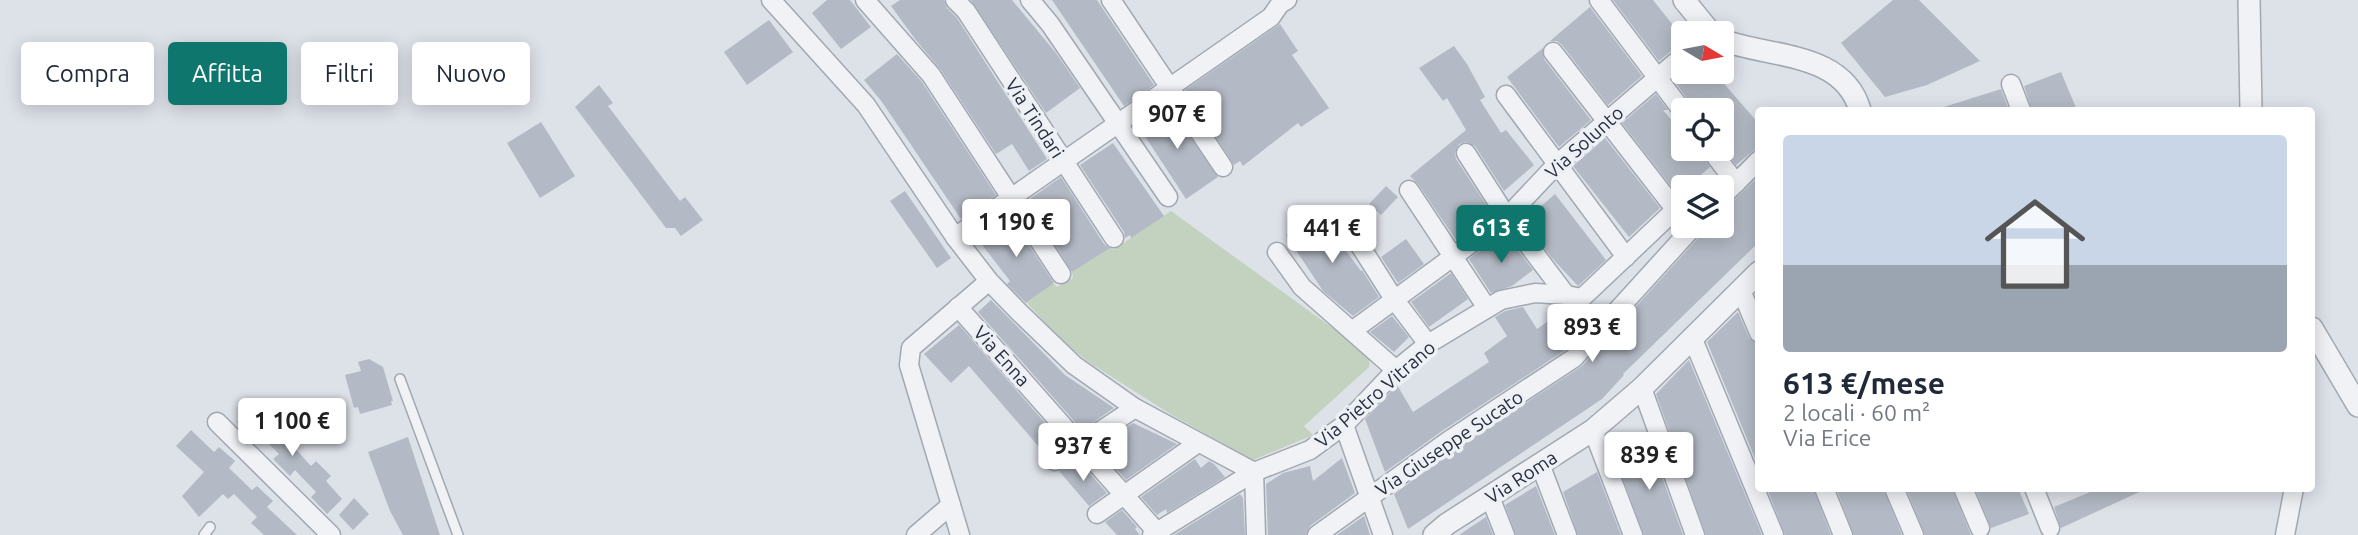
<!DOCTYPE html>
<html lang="it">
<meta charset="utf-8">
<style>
:root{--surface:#fff;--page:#f2f2f3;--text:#1f2937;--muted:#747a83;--accent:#0f766e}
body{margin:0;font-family:Ubuntu,sans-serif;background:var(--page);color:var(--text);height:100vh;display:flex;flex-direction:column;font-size:26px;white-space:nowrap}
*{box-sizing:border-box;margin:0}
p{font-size:23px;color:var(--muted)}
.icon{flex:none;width:38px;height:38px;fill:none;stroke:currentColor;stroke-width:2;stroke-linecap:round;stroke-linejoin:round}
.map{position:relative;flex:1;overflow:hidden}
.details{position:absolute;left:1755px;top:107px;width:560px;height:385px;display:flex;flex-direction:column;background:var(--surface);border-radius:7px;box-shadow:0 4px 18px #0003}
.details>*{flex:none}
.top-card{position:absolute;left:21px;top:42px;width:665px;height:63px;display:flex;gap:14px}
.needle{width:46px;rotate:100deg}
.buttons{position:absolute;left:1671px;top:21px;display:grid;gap:14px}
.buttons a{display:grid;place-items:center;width:63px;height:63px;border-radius:7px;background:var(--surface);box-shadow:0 4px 18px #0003;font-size:35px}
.price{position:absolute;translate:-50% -60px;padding:0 16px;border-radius:7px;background:#fff;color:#222;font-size:23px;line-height:46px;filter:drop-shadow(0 2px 4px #0008)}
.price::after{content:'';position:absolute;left:50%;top:42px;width:21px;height:16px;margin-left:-10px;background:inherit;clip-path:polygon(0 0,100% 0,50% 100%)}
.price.selected{background:var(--accent);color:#fff}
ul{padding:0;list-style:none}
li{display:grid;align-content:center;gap:14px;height:371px;padding:0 28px}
li span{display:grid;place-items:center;height:217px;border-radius:7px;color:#555}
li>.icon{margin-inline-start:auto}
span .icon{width:126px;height:126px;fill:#fffc;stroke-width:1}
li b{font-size:30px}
.pill{padding:0 24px;border-radius:7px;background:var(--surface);box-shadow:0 4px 18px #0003;font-size:24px;line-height:63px}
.pill.selected{background:var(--accent);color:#fff}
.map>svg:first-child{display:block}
.green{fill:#c2d2be}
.building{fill:#b4bac5}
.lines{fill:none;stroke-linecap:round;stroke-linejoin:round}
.service-casing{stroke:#a2a8b2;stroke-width:12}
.minor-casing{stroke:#a2a8b2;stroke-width:21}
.tertiary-casing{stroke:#a2a8b2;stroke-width:24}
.service{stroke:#f0f2f6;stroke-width:9}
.minor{stroke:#f0f2f6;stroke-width:18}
.tertiary{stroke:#f0f2f6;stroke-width:21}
.labels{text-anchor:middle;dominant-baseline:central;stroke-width:7;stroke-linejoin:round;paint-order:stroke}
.street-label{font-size:19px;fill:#262e3f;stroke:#edf0f5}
</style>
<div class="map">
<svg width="2358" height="535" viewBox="0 0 2358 535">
<rect width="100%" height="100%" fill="#dde1e8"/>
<!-- green -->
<polygon class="green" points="1171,211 1370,355 1369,367 1304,426 1313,435 1253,460 1172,415 1090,363 1063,342 1027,303 1053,283 1057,287 1073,278 1072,272 1111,247 1113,250"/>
<!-- building -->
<g class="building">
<polygon points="827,0 850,0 871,27 841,49 812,13"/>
<polygon points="900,0 944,0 947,8 957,18 1047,159 1029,171 1012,144 996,154 940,69 915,39 891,6"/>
<polygon points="971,0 1012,0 1056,53 1080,88 1046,113"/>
<polygon points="1052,0 1097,0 1154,85 1124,106"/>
<polygon points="1613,0 1653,0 1684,39 1684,44 1677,46 1659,61"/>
<polygon points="1893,0 1919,0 1980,61 1927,85 1885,97 1841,43"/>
<polygon points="1590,7 1642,76 1608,105 1562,45 1557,41 1550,41"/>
<polygon points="769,20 793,52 747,85 724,52"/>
<polygon points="1280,24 1298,51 1292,55 1329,108 1301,127 1298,123 1243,166 1240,161 1234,165 1185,90"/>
<polygon points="1454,46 1467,64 1485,97 1480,100 1501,133 1506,130 1534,165 1504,191 1475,146 1466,142 1459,144 1455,153 1456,159 1487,206 1482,210 1487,218 1456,240 1418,184 1410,176 1466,130 1447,98 1443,101 1419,68"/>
<polygon points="1543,48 1544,59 1591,120 1559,147 1507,77"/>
<polygon points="897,54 922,82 996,195 961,219 882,102 864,80"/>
<polygon points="1684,70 1714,72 1759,124 1759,146 1736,165 1722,146 1722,110 1695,110 1673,79"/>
<polygon points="2061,72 2077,110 2032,110 2024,86"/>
<polygon points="599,85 613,103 608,106 680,201 685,197 703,220 681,236 675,228 666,228 575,107"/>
<polygon points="2001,89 2009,110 1944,110 1944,107"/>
<polygon points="1656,94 1668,110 1663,110 1684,135 1684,149 1699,149 1701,155 1710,167 1687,187 1684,187 1678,195 1622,123"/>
<polygon points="1167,103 1218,177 1186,199 1137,124"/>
<polygon points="541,122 575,176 540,198 507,143"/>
<polygon points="1605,138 1660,208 1629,237 1573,166"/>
<polygon points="1113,143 1164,216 1131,238 1130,235 1125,238 1124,232 1080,165"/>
<polygon points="1759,176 1759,242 1623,374 1624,375 1602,399 1408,529 1394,494 1454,450 1582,366 1709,226 1722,226 1722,212"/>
<polygon points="1061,177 1104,244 1110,248 1072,272 1027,201"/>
<polygon points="1386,186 1398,197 1381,215 1369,204"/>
<polygon points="905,191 951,258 937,268 890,201"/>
<polygon points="1555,194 1606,260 1578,286 1551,257 1524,221"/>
<polygon points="1316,211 1361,271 1362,270 1379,297 1353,316 1323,291 1286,235"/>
<polygon points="1008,214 1054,283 1026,303 1007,284 1010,281 976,237"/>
<polygon points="1507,236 1533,270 1512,286 1491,293 1469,259 1498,238 1500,241"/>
<polygon points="1406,239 1424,264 1398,283 1381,257"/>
<polygon points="1451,273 1468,299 1429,327 1411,302"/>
<polygon points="991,300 1065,375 1114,408 1082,430 978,312"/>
<polygon points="1523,307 1537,329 1564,310 1582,333 1567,349 1442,431 1385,472 1365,419 1397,385 1413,412 1489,362 1484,353 1507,336 1495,317 1505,311"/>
<polygon points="1738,312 1749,338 1759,344 1759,468 1707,342"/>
<polygon points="1392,316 1409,337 1394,352 1370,332"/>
<polygon points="959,325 1062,442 1046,455 969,366 951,383 924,354"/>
<polygon points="369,359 383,367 393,401 391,401 392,405 360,414 358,407 354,408 345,375 361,371 358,362"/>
<polygon points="1689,360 1762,535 1706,535 1656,394"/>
<polygon points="253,406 273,427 278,422 294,438 290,443 311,466 316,461 331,476 326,481 342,499 327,514 311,497 316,492 295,470 290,476 273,459 279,454 257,432 252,437 237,422"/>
<polygon points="1133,423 1177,444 1126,480 1097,447"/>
<polygon points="191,430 214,452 219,447 235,461 229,468 252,490 257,486 273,501 267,507 297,535 264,535 251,523 259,515 257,517 234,494 228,499 223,494 199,517 182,496 204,472 176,446"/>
<polygon points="408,437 436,523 440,535 403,535 390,511 368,452"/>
<polygon points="1649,441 1683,535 1644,535 1616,460"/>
<polygon points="1342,458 1355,493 1310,526 1306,535 1268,535 1266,484 1283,473 1310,466 1313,481"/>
<polygon points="1195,459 1201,468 1209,461 1214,464 1225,477 1167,513 1166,509 1157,515 1141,497"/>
<polygon points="1078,460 1107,493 1089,506 1059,471"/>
<polygon points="1597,472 1621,535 1578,535 1563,492"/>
<polygon points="1536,486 1555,535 1516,535 1505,505"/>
<polygon points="1767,488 1813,488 1831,535 1785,535"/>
<polygon points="1836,488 1883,488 1902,535 1854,535"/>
<polygon points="1906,488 1952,488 1971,535 1925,535"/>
<polygon points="1975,488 2018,488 2029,514 1991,528"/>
<polygon points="2100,488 2148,488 2061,528 2054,507"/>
<polygon points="1240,494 1243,498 1245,535 1174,535"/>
<polygon points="354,498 369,514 353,530 339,515"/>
<polygon points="1122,510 1137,527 1135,529 1140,535 1117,535 1105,522"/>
<polygon points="1364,516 1370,535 1337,535"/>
<polygon points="1486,517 1493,535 1459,535"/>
</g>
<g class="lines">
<defs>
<g id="service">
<polyline points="400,379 458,535"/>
<polyline points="204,535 210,527"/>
</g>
<g id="minor">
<polyline points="771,0 866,105 955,237 989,281 1019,312 1074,365 1135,408 1254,472 1256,535"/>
<polyline points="865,0 931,75 1061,274"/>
<polyline points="955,0 966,11 1114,238"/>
<polyline points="1030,0 1050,24 1168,197"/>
<polyline points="1111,0 1223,167"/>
<polyline points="1599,0 1684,113"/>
<polyline points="1553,52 1682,218"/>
<polyline points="2011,84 2021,110"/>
<polyline points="1506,95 1626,257"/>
<polyline points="1710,149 1736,183"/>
<polyline points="1466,153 1507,217 1566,295 1582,298 1676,209"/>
<polyline points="1409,190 1487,308"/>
<polyline points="1722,197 1759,160"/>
<polyline points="1352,233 1394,299 1428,344"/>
<polyline points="955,237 1271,17 1280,4 1287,0"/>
<polyline points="1277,252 1302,287 1396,370"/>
<polyline points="1741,290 1759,333"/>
<polyline points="958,307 1156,531"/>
<polyline points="1352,331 1507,217 1557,164 1684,55"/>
<polyline points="1692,337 1774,535"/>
<polyline points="1642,388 1695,535"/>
<polyline points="217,422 331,535"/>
<polyline points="1344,425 1383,535"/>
<polyline points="1593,430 1633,535"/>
<polyline points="1055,461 1135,408"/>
<polyline points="1540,464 1567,535"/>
<polyline points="1824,488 1843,535"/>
<polyline points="1894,488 1914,535"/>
<polyline points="1963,488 1980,528"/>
<polyline points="2034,488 2050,528"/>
<polyline points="1490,497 1505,535"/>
<polyline points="1097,514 1198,443"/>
<polyline points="916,535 951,505"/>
<polyline points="960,535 909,365 911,348 989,281"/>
<polyline points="1152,535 1254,472 1310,450 1344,425 1396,370 1428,344 1501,300 1535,293 1566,295"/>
<polyline points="1317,535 1448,441 1574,358 1694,226"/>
<polyline points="2285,535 2294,488"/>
</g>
<g id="tertiary">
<polyline points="1684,0 1711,33"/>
<polyline points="2249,0 2251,110"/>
<path d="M 1722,40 C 1770,58 1843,51 1860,110"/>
<polyline points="2312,328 2358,406"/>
<polyline points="1434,535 1447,524 1593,430 1642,388 1759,272"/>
</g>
</defs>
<!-- service casing -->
<use href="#service" class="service-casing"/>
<!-- minor casing -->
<use href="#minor" class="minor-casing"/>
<!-- tertiary casing -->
<use href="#tertiary" class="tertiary-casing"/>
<!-- service -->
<use href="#service" class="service"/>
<!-- minor -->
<use href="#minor" class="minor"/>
<!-- tertiary -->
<use href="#tertiary" class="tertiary"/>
</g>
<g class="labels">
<!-- street labels -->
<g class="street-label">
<text transform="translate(1035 118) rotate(57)">Via Tindari</text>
<text transform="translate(1584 142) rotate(-42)">Via Solunto</text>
<text transform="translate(1002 356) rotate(48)">Via Enna</text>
<text transform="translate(1375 394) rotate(-41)">Via Pietro Vitrano</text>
<text transform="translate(1449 443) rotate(-34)">Via Giuseppe Sucato</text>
<text transform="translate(1521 477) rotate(-33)">Via Roma</text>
</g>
</g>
</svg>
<div class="buttons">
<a><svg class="needle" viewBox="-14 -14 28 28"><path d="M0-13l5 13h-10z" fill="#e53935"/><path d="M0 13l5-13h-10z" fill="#747a83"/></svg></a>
<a><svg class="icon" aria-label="locate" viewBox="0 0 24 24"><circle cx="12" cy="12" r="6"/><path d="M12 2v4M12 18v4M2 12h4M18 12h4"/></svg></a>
<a><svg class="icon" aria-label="layers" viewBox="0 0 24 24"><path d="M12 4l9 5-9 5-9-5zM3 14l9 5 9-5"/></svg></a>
</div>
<b class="price" style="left:1177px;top:151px">907 €</b>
<b class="price" style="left:1016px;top:259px">1 190 €</b>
<b class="price" style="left:1332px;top:265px">441 €</b>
<b class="price selected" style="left:1501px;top:265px">613 €</b>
<b class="price" style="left:1592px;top:364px">893 €</b>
<b class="price" style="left:292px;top:458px">1 100 €</b>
<b class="price" style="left:1083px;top:483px">937 €</b>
<b class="price" style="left:1649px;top:492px">839 €</b>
<div class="top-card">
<a class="pill">Compra</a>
<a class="pill selected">Affitta</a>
<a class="pill">Filtri</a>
<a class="pill">Nuovo</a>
</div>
<section class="details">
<ul>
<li><span style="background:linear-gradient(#c9d6e8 60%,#9aa5b1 0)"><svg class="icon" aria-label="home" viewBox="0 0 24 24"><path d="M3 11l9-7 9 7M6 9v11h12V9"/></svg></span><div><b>613 €/mese</b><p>2 locali · 60 m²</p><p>Via Erice</p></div></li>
</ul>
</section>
</div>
